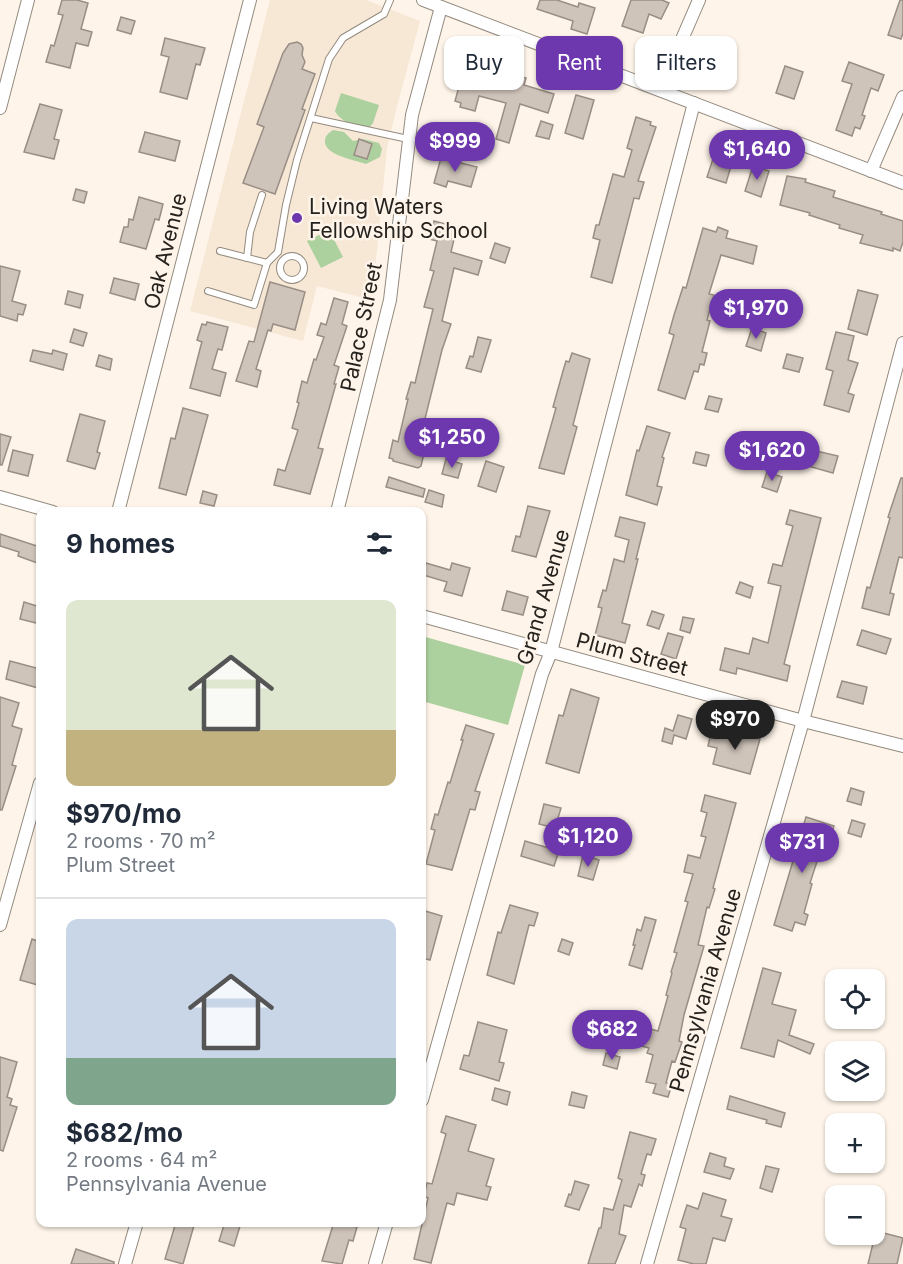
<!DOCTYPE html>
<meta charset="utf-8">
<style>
:root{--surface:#fff;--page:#f6f6f7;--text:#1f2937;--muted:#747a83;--line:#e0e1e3;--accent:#6d37ae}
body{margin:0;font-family:Inter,sans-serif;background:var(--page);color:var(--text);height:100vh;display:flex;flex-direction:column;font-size:22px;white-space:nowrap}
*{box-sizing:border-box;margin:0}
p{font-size:20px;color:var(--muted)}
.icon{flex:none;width:33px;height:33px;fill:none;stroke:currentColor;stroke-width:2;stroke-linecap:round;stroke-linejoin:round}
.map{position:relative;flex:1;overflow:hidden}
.drawer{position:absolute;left:36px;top:507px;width:390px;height:720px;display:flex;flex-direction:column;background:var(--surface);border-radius:12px;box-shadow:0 2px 4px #0004}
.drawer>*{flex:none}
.hud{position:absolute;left:444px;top:36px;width:369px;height:54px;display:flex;gap:12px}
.controls{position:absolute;left:825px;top:969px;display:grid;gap:12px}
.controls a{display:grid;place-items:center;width:60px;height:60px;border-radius:12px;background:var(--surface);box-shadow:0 2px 4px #0004;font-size:30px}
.price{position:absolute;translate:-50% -51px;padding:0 14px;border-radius:21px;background:var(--accent);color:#fff;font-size:20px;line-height:39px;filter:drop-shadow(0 2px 3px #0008)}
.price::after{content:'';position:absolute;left:50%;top:36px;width:18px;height:14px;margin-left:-9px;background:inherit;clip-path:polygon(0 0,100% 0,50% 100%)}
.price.active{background:#222;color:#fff}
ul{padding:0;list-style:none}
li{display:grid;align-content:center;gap:12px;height:318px;padding:0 30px}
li+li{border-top:2px solid var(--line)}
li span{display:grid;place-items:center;height:186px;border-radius:12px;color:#555}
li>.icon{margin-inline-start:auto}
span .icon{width:108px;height:108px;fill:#fffc;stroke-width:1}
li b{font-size:26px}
h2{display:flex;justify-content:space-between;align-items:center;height:72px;padding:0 30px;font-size:26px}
.chip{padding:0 21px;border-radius:12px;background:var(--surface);box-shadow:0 2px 4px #0004;font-size:21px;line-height:54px}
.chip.active{background:var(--accent);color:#fff}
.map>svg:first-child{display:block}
.built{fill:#f7e8d6}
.green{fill:#acd09e}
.building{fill:#cfc4ba;stroke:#998e85;stroke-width:1.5}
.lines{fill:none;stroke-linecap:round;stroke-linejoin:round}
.service-casing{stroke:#938a7f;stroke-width:8}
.minor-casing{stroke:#938a7f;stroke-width:14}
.service{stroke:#fff;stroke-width:6}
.minor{stroke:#fff;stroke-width:12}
.poi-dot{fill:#6d37ae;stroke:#fef4e9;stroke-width:2}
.labels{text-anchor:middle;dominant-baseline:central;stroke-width:5;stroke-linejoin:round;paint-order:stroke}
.poi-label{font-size:21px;fill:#25211d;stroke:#fef4e9;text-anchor:start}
.street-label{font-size:21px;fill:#25211d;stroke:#fef4e9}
</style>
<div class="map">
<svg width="903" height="1264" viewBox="0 0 903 1264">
<rect width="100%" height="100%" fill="#fef4e9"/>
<!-- built -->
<polygon class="built" points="270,0 366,0 420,21 396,110 387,149 372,300 317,286 303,341 190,311"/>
<!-- green -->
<g class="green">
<path d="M 341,93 L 379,105 L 373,123 L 368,129 C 356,125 341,123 335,111 Z"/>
<path d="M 333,130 L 344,132 L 353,141 L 363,139 L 379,143 L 382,149 L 380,157 L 366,164 C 355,160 324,155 325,141 C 325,135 329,133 333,130 Z"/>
<polygon points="329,230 343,257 321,268 307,241"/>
<polygon points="422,636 525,665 508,725 422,701"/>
</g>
<!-- building -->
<g class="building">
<polygon points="62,0 77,0 88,3 81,29 92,32 88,46 76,43 70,68 46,62 51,45 54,46 63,15 58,14"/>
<polygon points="540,0 557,0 578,7 579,3 595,8 587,34 571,29 573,21 537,9"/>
<polygon points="631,0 662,0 669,3 661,19 649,14 643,33 622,26"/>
<polygon points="900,0 903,0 903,33 901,39 888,35"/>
<polygon points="121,17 135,21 131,34 117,30"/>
<polygon points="165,38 205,48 200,65 196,64 187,99 160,92 169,57 161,55"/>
<polygon points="297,42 301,44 303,48 302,55 305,62 302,69 315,74 302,109 305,110 275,194 243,183 264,127 257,124 283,53 289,44"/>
<polygon points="711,42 729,48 716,83 698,76"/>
<polygon points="849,62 884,75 878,91 871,88 862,115 865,116 860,129 855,127 852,136 836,130 852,84 842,81"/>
<polygon points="465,65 492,73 494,69 526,78 524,85 554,94 548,113 520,104 509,143 496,139 506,103 479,96 475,111 460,107 461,103 455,101"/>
<polygon points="785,66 803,72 794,99 776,93"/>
<polygon points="576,95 594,100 583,139 565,133"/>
<polygon points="40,104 62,110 54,139 59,140 54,159 24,152"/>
<polygon points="636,117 651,122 650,125 656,127 638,181 644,182 639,199 634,198 612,283 591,277 600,240 593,238 596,225 599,225 613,174 624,177 632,150 627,148"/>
<polygon points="541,121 553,125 549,139 536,136"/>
<polygon points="460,129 473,133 470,144 457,140"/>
<polygon points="145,132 180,141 175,161 139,152"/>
<polygon points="359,139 372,144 367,159 354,155"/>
<polygon points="716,150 734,156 726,183 707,177"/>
<polygon points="441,158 477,167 471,187 448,181 446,187 434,183"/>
<polygon points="753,166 769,171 761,197 745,191"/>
<polygon points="787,176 806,179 805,182 835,191 833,197 882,212 881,214 903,221 903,242 900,251 893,248 893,251 860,243 863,235 839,228 840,225 809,215 810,213 780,205"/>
<polygon points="76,189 87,192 84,203 73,200"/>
<polygon points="139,197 163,204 159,220 155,219 146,249 120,242 124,227 128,227 129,219 133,220"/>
<polygon points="434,221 457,227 451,252 482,261 478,275 454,268 442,321 451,324 442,350 418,447 425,449 421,466 418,468 393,461 393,459 389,458 393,440 398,442 408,399 406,399 411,382 415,383 433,309 424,307 434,271 430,270 437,241 429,239"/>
<polygon points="718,227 728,231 726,238 757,246 753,264 721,255 709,294 714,295 707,320 710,321 702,352 707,353 704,365 700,364 698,372 694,371 685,399 658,390 674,335 669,333 674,315 683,287 686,288 703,228 716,232"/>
<polygon points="495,243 510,248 505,263 490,258"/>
<polygon points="0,266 20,271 12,301 26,305 23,315 18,314 17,321 0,316"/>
<polygon points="114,278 139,284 135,300 110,293"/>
<polygon points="270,282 305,292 295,330 273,324 271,331 268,330 256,369 261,371 257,387 236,381 249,341 254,342"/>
<polygon points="858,290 878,295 867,335 848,329"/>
<polygon points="68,291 83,295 80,308 65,304"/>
<polygon points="334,298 348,302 342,324 347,326 334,365 339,367 334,384 336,384 318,448 323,449 310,494 274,485 278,469 285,471 298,430 292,428 299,403 297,402 302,381 307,383 314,359 316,360 324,337 317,335 321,323 326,325"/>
<polygon points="207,322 228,327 222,350 218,349 212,369 226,373 220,396 190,388 201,345 202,342 197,340 202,324 206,325"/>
<polygon points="752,328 766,333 761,351 746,346"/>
<polygon points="74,329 87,333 83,346 70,342"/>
<polygon points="836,332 854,336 848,360 858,363 848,393 854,395 849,412 824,405 833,371 826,369"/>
<polygon points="478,337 491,340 481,372 466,368 470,356 473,357"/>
<polygon points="33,350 52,354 53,350 67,354 63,370 30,361"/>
<polygon points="572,353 590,359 573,425 577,427 564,474 539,468 556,408 553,407 563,371 566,361 569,362"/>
<polygon points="787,354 803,358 799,372 783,368"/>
<polygon points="99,355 112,359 110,370 96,366"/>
<polygon points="709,396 722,399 718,412 705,409"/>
<polygon points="183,408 208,415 186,495 159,488 171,438 175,439"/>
<polygon points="80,414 105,421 97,452 100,453 95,469 67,461"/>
<polygon points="647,426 670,433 662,457 664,458 657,486 662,487 657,505 626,495 637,450 639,451"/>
<polygon points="443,430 457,434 454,445 440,441"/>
<polygon points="0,434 11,437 2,465 0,465"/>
<polygon points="13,450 33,455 28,476 8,471"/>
<polygon points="812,450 838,456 833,473 808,466"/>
<polygon points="696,452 709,455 706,466 693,463"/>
<polygon points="446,459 462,464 458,478 442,474"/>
<polygon points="486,461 504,467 496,492 478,486"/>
<polygon points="767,472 782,477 777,492 762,487"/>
<polygon points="389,477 425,489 423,497 386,487"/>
<polygon points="901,478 903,478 903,558 899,557 890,593 894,594 889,615 862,608 867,587 870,588 890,518 888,517"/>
<polygon points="429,490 444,495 442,507 425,502"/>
<polygon points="203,491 217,495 214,506 200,503"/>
<polygon points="528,506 550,511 536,557 512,551 516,536 520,537"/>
<polygon points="790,510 821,518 784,664 790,666 787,681 737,668 736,674 720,670 725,648 749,654 753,638 768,643 781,586 768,583 773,564 782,566 793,526 786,524"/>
<polygon points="620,517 645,523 636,559 638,559 622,623 630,625 625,643 595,635 602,608 598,607 603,590 606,591 614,559 624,562 629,540 615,536"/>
<polygon points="0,534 40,547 40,564 18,556 19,552 0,546"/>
<polygon points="426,563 450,570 452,563 470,568 462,596 444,591 447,582 423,575"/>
<polygon points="740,582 753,587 750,598 736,593"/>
<polygon points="507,591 528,597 523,615 502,610"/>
<polygon points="24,602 40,607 40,624 20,619"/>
<polygon points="652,611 664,615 659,629 647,625"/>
<polygon points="683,617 694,619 690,633 680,630"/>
<polygon points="862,630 891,639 886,654 857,645"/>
<polygon points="668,633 683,637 676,659 661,654"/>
<polygon points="10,661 40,669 38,688 6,679"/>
<polygon points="842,681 867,687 863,704 837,697"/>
<polygon points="571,689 599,698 579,773 546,763 559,715 563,716"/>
<polygon points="0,697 19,703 12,726 22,729 12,765 16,766 2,810 0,810"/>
<polygon points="678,715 692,719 686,739 674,735 672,744 662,741 665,728 673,731"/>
<polygon points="466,725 494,734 475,791 480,792 475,810 470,809 452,870 426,864 435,830 431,829 435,814 438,815 448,782 450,783 463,740 461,740"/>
<polygon points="732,728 742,731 741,733 760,739 750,774 713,764 717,748 708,746 711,733 730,737"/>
<polygon points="851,788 864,792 861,805 847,801"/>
<polygon points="705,795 736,803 713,888 715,889 709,908 707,907 698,945 704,946 684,1015 679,1041 682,1042 675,1062 672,1061 666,1083 672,1084 668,1097 653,1093 656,1084 646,1082 653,1055 647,1053 649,1048 626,1042 631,1024 658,1031 668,996 666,995 672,973 671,972 677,953 674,952 688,902 685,901 693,874 684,872 688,855 700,858 706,837 701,836 707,813 701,811"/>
<polygon points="544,804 561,808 555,828 539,824"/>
<polygon points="806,817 834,826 829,842 824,840 810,883 812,884 804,913 808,915 805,925 795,922 792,931 774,925"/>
<polygon points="852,820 865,824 861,837 848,833"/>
<polygon points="525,841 559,851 554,866 521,856"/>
<polygon points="583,855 599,860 593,880 578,876"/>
<polygon points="510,905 538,913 534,926 529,925 514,984 487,975 498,932 501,933"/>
<polygon points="422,910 442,916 430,960 422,958"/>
<polygon points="645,917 656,920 642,969 629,965 635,945 633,945 637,929 641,931"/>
<polygon points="32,939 40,942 40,977 38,985 20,980"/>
<polygon points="562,939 573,943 569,955 558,951"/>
<polygon points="763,968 781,973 772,1004 796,1010 789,1035 814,1044 810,1054 778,1040 774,1057 741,1048"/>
<polygon points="478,1022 507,1030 499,1062 504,1063 499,1081 460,1069 464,1055 469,1056"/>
<polygon points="606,1053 620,1057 617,1069 603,1065"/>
<polygon points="0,1057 17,1062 7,1097 12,1099 10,1105 17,1107 3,1151 0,1150"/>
<polygon points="495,1088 510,1092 507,1105 492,1100"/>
<polygon points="572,1092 587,1096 584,1108 569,1105"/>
<polygon points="730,1096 785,1113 781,1127 766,1123 767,1120 727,1109"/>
<polygon points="446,1116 476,1125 468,1151 494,1159 486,1186 491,1187 487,1200 457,1193 454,1205 447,1203 431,1263 414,1259 428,1198 424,1196 427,1183 432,1184 446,1134 441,1132"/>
<polygon points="630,1132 656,1139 651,1155 647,1154 641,1174 645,1175 642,1186 639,1184 631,1207 624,1205 619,1234 626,1236 615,1264 588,1264 599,1228 601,1228 604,1208 613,1210 622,1180 618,1178"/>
<polygon points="710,1153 726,1158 724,1166 734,1169 730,1179 704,1172"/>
<polygon points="766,1166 779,1169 772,1192 760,1188"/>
<polygon points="575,1181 589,1185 579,1210 565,1206 569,1194 571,1195"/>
<polygon points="703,1193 726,1200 721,1216 732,1219 725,1241 713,1238 706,1264 694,1264 678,1260 686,1229 680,1227 687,1205 698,1209"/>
<polygon points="176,1222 195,1222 183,1264 165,1259"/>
<polygon points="225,1222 240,1226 234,1246 219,1241"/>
<polygon points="334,1222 357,1227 353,1241 349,1240 342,1264 322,1261"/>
<polygon points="876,1231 903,1238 897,1264 868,1264"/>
<polygon points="76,1249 114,1262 114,1264 71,1264"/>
</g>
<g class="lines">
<defs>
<g id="service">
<polyline points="311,118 408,139"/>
<polyline points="220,251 267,263 278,252 286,205 297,160 329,59 343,38 384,14 390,0"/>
<circle cx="292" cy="268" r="12"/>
<polyline points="247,258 250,232 262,195"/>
<polyline points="208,291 254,305 267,263"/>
</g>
<g id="minor">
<polyline points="423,0 903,183"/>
<polyline points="660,90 699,0"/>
<polyline points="0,108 28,0"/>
<polyline points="871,171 903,97"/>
<polyline points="0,497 53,512"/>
<polyline points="118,512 250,0"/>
<polyline points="337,512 390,300 412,115 441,7"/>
<polyline points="422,616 803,721 903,746"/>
<polyline points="0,925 40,783"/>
<polyline points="422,1100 542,674 551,652 694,103"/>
<polyline points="125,1264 137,1222"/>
<polyline points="375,1264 387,1222"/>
<polyline points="647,1264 803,721 903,343"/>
</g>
</defs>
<!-- service casing -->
<use href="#service" class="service-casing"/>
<!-- minor casing -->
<use href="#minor" class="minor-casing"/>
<!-- service -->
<use href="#service" class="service"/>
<!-- minor -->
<use href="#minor" class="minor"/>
</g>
<!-- markers -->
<circle class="poi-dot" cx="297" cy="218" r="6"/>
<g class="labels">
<!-- poi labels -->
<g class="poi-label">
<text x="309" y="206">Living Waters<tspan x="309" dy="24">Fellowship School</tspan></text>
</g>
<!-- street labels -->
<g class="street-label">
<text transform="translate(165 251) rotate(-76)">Oak Avenue</text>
<text transform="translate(361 327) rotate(-78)">Palace Street</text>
<text transform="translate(543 597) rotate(-74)">Grand Avenue</text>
<text transform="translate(632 654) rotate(15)">Plum Street</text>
<text transform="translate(705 990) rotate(-74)">Pennsylvania Avenue</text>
</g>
</g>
</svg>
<div class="controls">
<a><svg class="icon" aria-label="locate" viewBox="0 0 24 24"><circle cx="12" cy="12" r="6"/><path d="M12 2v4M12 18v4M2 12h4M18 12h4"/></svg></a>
<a><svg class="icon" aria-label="layers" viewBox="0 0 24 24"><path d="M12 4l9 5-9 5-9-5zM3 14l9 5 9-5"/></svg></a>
<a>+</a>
<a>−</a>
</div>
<b class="price" style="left:455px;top:173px">$999</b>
<b class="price" style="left:757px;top:181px">$1,640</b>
<b class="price" style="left:756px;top:340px">$1,970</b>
<b class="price" style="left:452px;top:469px">$1,250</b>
<b class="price" style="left:772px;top:482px">$1,620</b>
<b class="price active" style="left:735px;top:751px">$970</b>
<b class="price" style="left:588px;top:868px">$1,120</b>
<b class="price" style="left:802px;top:874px">$731</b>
<b class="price" style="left:612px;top:1061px">$682</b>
<div class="hud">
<a class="chip">Buy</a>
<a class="chip active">Rent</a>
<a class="chip">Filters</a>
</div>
<section class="drawer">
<h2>9 homes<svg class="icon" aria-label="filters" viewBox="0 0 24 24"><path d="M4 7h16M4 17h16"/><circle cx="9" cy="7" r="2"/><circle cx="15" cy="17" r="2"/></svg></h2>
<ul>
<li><span style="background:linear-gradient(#dfe7d0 70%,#c2b280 0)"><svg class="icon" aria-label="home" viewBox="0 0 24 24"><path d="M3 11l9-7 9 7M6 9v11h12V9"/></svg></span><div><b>$970/mo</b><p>2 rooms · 70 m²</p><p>Plum Street</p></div></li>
<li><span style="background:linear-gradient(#c9d6e8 75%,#7fa58c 0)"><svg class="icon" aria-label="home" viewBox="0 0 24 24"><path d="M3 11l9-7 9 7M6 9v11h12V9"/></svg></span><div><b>$682/mo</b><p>2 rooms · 64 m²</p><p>Pennsylvania Avenue</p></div></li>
</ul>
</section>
</div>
